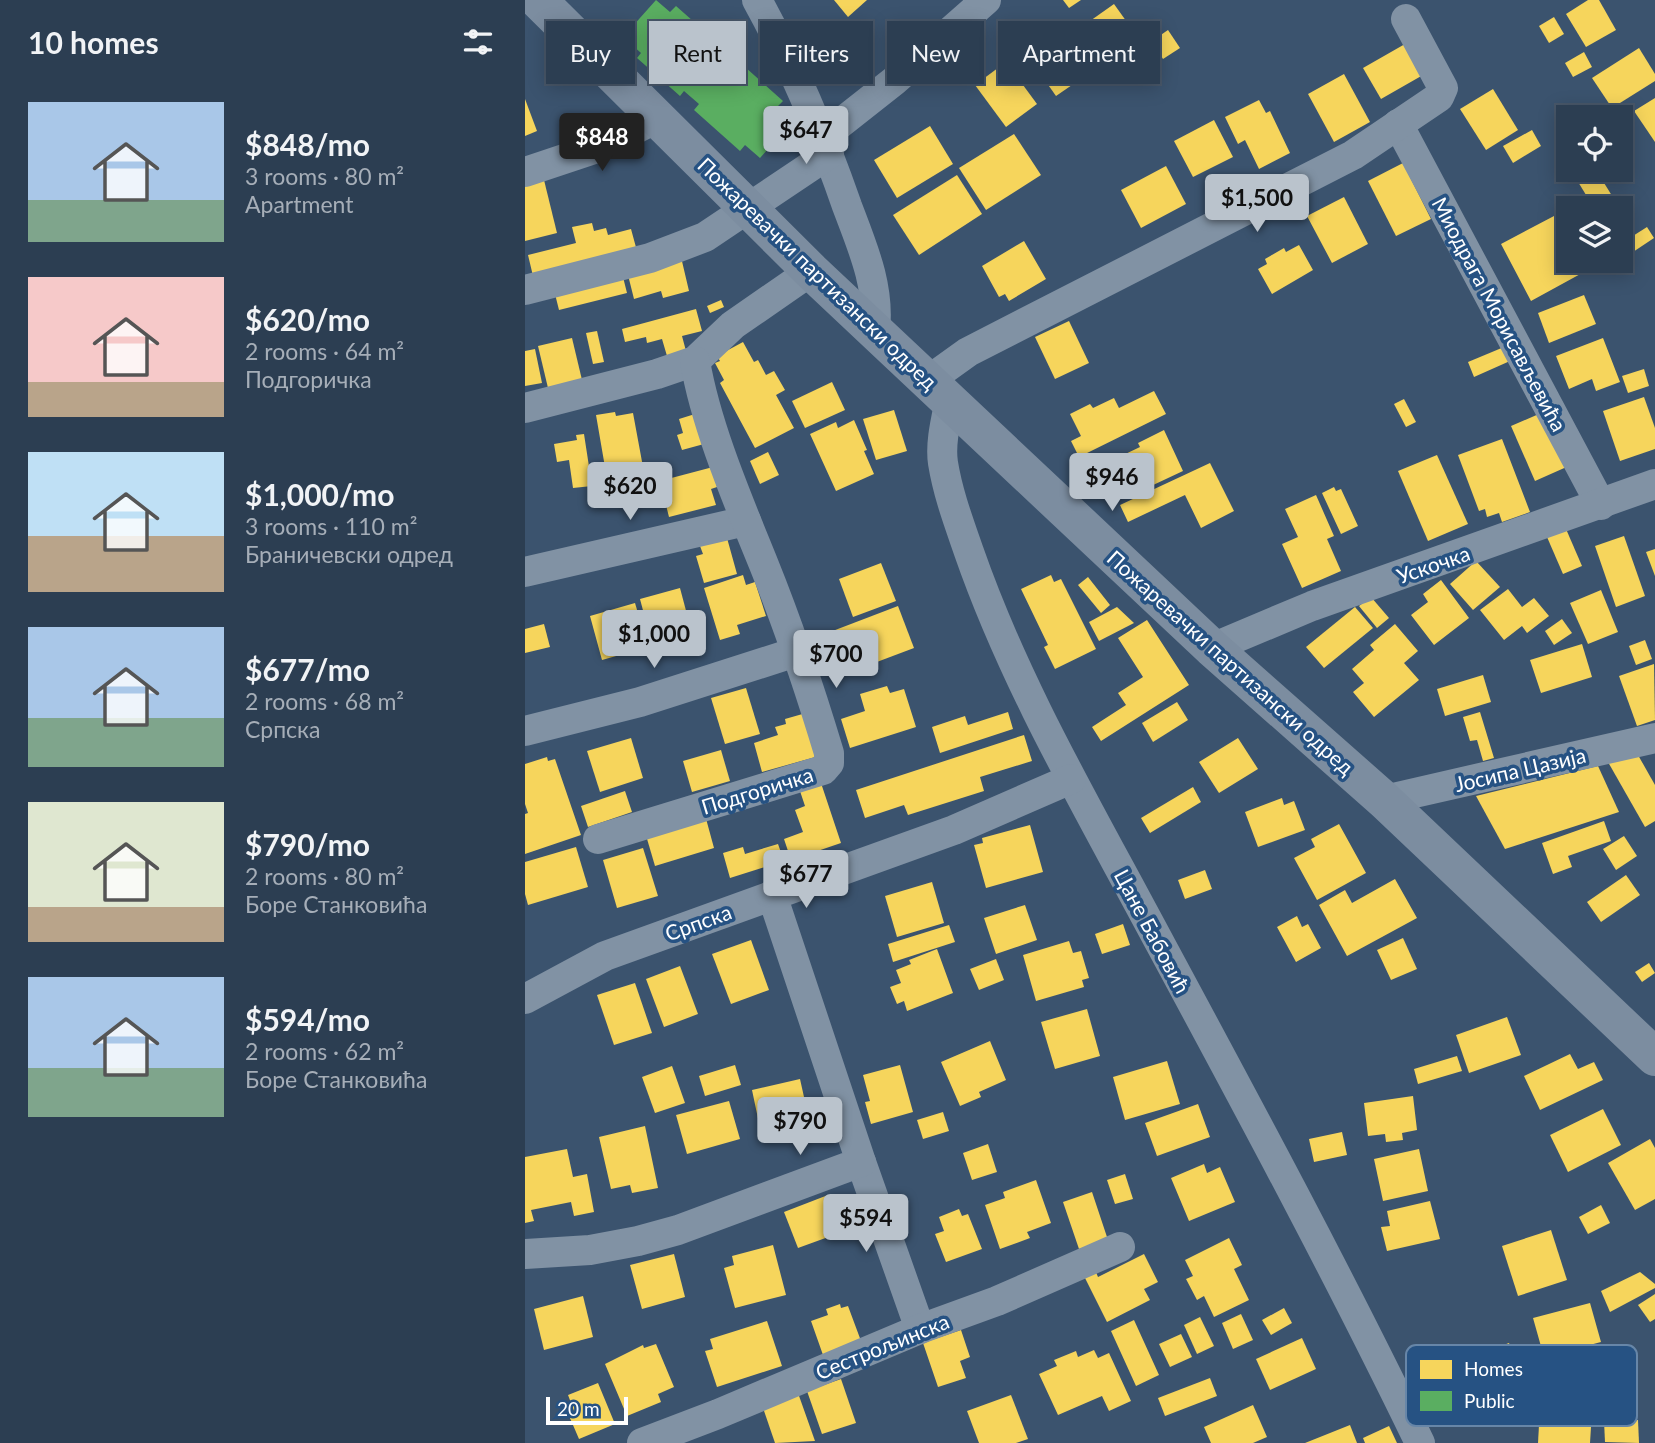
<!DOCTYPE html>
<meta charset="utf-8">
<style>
:root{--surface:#2c3e52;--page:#38495c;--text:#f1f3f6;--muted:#a6aeb8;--line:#485769;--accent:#bac3cc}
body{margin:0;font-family:Lato,sans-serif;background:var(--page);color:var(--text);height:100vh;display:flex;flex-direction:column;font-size:26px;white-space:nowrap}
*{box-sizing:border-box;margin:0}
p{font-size:23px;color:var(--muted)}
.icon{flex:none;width:38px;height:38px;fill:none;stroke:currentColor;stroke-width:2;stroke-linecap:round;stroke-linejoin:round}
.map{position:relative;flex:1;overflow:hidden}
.panel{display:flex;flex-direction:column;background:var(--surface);width:525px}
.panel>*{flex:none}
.guide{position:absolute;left:21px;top:21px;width:665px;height:63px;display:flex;gap:14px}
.fabs{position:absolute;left:1031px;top:105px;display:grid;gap:14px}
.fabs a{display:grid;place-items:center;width:77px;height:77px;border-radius:0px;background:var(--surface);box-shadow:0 4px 18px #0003,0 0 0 2px var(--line);font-size:35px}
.scale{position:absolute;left:21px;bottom:18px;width:82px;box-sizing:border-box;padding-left:7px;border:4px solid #fff;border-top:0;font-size:19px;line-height:24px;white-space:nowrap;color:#fff;-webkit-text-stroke:5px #265283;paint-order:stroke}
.price{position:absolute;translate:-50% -60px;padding:0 16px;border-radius:7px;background:var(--accent);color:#111;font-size:23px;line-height:46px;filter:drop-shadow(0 2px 4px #0008)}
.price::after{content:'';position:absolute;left:50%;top:42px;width:21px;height:16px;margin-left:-10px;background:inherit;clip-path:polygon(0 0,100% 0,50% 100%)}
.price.selected{background:#222;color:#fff}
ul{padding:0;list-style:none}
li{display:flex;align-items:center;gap:21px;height:175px;padding:0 28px}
li span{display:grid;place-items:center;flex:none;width:196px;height:140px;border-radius:0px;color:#555}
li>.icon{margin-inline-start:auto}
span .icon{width:84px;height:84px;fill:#fffc;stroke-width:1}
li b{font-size:30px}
h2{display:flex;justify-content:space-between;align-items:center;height:84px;padding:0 28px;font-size:30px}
.tag{padding:0 24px;border-radius:0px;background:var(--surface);box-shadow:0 4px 18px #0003,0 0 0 2px var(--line);font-size:24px;line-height:63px}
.tag.selected{background:var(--accent);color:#111}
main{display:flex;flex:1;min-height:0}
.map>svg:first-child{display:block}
.homes{fill:#f6d55c}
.public{fill:#5aae61}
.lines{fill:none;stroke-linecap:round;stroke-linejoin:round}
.street{stroke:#8192a4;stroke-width:30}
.secondary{stroke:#7c8da0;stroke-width:38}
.labels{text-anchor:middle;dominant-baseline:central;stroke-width:7;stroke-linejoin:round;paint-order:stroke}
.street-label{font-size:21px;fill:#fff;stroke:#265283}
.key{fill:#265283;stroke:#6786a8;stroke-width:2}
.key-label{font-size:19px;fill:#fff}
</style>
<main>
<section class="panel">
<h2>10 homes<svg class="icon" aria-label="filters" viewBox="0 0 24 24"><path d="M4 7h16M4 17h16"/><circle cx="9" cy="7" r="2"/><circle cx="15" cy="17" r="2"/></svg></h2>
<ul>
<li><span style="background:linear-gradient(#a9c7e8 70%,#7fa58c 0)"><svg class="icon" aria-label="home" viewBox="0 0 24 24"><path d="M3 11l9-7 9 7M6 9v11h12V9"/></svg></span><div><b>$848/mo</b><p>3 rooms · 80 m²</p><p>Apartment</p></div></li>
<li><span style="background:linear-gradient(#f6c9c9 75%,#b9a48a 0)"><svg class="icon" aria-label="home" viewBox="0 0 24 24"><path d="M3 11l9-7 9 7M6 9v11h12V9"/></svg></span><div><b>$620/mo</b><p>2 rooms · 64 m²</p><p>Подгоричка</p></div></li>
<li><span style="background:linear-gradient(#bfe0f5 60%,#b9a48a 0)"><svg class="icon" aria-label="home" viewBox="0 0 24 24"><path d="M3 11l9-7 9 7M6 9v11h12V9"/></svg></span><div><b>$1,000/mo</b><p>3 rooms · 110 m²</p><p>Браничевски одред</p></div></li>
<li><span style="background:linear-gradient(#a9c7e8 65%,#7fa58c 0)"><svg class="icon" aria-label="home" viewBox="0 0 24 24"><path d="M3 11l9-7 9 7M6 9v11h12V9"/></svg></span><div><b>$677/mo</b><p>2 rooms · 68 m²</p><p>Српска</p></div></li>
<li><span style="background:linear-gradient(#dfe7d0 75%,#b9a48a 0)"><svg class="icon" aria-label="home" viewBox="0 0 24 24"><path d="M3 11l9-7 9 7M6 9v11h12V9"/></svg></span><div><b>$790/mo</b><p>2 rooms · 80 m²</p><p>Боре Станковића</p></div></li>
<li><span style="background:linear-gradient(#a9c7e8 65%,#7fa58c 0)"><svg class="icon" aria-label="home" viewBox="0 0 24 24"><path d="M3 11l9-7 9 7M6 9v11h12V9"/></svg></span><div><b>$594/mo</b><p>2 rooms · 62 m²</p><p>Боре Станковића</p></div></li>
</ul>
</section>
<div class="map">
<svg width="1130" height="1443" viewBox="0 0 1130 1443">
<rect width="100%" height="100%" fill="#3b536e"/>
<!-- homes -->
<g class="homes">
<polygon points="309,0 342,0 323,17"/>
<polygon points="538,0 556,0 544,8"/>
<polygon points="1063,0 1074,0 1091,30 1061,47 1041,14"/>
<polygon points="589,4 614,39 531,96 507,62"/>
<polygon points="1029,17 1039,34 1024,43 1014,26"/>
<polygon points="308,27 318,42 303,53 293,37"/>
<polygon points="643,30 655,48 638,59 627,41"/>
<polygon points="622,43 634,61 608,77 596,59"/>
<polygon points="880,44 898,75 856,99 838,68"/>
<polygon points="1114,48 1130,74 1130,81 1087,108 1067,78"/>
<polygon points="1059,52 1067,67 1048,77 1040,63"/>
<polygon points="481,62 512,104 481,127 450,85"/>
<polygon points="819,74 845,122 809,142 783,94"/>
<polygon points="968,89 993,130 961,150 935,109"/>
<polygon points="1130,98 1130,142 1109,111"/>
<polygon points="0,99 12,131 0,136"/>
<polygon points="734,100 741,113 745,111 765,153 734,169 720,140 713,144 700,117"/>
<polygon points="689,120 708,157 668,177 649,141"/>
<polygon points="405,126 428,164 372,198 349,160"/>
<polygon points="1007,130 1016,146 988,163 978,146"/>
<polygon points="489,134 516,175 461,210 434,168"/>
<polygon points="878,163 906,219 871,236 843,181"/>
<polygon points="641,166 661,204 616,228 596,190"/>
<polygon points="1051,170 1071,170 1089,199 1074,208 1069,208 1047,172"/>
<polygon points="432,175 457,214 394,255 368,215"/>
<polygon points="19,180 32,233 0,241 0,184"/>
<polygon points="819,197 843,244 807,263 782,216"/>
<polygon points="1029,216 1043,241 1043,261 1053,261 1059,272 1006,301 976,244"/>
<polygon points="67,223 69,231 81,228 83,235 106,229 112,251 8,276 3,255 51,243 47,227"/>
<polygon points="1122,227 1129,238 1108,252 1100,241"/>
<polygon points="499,241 521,279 484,301 480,294 474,297 457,266"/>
<polygon points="774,245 788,270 747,294 733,269 742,264 740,259 759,248 761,252"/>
<polygon points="156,257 164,291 138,298 136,291 109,299 102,271"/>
<polygon points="97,273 102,293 34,310 30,294"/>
<polygon points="1059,295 1071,324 1024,343 1013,313"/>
<polygon points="196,300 199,307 185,313 182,306"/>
<polygon points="171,309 177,331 157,336 161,351 142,356 137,339 122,343 121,337 100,342 97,329"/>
<polygon points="544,321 564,363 530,379 510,337"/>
<polygon points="72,331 79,362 68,364 61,333"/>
<polygon points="47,338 57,380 23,388 13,346"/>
<polygon points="1078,338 1095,382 1071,391 1067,379 1044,389 1031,356"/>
<polygon points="218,342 229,362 233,360 241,375 249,371 260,390 251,395 269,428 230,448 195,383 199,380 190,363 195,361 192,356"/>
<polygon points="979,347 985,361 949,377 943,362"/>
<polygon points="10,349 17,383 0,386 0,351"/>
<polygon points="1119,369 1124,386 1103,393 1097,376"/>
<polygon points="307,382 320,410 280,428 267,401"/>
<polygon points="629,391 641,414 554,457 546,441 556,436 545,414 565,404 568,408 589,398 594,408"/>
<polygon points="1119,397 1130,428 1130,449 1095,461 1078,411"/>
<polygon points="879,399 891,422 881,427 869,404"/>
<polygon points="369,410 382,451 351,460 338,419"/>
<polygon points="1023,410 1046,465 1010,481 986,426"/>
<polygon points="90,412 91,416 108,413 118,467 81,473 71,415"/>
<polygon points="170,414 179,444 157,450 152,435 158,433 154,419"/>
<polygon points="329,420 342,450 339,451 349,474 311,491 285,434 311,422 313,428"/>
<polygon points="639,430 658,471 609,494 592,458 615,447 613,443"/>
<polygon points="59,434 67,486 48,488 44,460 32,462 29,444 52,440 51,435"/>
<polygon points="977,439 1005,512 977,522 974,513 962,517 960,509 954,511 933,455"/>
<polygon points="243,452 254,475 235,484 225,461"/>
<polygon points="912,455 943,524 903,541 873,471"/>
<polygon points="685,463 709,511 676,528 660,495 603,522 595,505"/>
<polygon points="188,467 192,487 186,489 191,505 144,517 135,481"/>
<polygon points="809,487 811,491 816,489 833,526 816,534 797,493"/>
<polygon points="791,495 809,536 802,539 816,571 777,588 757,544 773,537 760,509"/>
<polygon points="1041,529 1057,566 1038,574 1022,537"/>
<polygon points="1099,536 1120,596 1091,607 1070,546"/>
<polygon points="202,538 212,574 179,583 171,556 178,554 175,546"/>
<polygon points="1130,549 1130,576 1121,552"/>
<polygon points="951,561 975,587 948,610 925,584"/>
<polygon points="356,563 371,601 328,617 314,579"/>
<polygon points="218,575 221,585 230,582 241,616 212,625 215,634 195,640 179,588"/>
<polygon points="526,575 529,582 536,579 571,649 530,669 519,647 523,645 496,589"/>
<polygon points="563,577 585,605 576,613 553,585"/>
<polygon points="916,580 944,618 909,645 886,615 903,602 898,594"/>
<polygon points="155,588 168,637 128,648 115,599"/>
<polygon points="983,589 997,607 1009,598 1024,616 1002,633 997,626 979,640 955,610"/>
<polygon points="1076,590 1093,632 1063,644 1045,603"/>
<polygon points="846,597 864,618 852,628 834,606"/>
<polygon points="110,603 123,647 77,660 65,616"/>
<polygon points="373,606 389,648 320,674 305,632"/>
<polygon points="592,607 609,623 574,641 564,622"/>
<polygon points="830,607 848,628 799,668 781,647"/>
<polygon points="1037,619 1047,633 1029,645 1020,631"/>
<polygon points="622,620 664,685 576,741 567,727 601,705 593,693 618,677 593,638"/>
<polygon points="19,624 25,647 0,653 0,629"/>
<polygon points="870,624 893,651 879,663 894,680 849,717 828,692 839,683 827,669 849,650 845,645"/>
<polygon points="1120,640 1127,659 1111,665 1104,646"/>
<polygon points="1057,644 1067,677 1016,693 1005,660"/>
<polygon points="1129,664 1130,720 1112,726 1094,676"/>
<polygon points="958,675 966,702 920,716 912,689"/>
<polygon points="362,686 365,693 379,689 391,727 325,748 316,719 340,711 335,694"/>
<polygon points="221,688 235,734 200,744 186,698"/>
<polygon points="652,702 663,720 628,742 617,723"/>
<polygon points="483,712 488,729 415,753 407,727 440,716 443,725"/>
<polygon points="955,712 969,758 958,761 952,740 945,741 938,717"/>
<polygon points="281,713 294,756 237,772 229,743 253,735 250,727 261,724 260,719"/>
<polygon points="499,735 507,761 455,777 459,791 383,815 379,805 340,818 331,790"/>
<polygon points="106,738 118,778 75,792 62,751"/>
<polygon points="713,738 733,769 694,793 674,762"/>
<polygon points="196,750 205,781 167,792 158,761"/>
<polygon points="1113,755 1130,785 1130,821 1120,827 1083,762"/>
<polygon points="22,757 23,761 30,759 56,835 0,854 0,814 3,813 0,804 0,764"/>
<polygon points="1073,766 1094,812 980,849 951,796"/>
<polygon points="295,780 316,843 266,860 259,839 278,832 270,810 280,806 274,788"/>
<polygon points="668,787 676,802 625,833 616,818"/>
<polygon points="100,791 107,812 63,827 56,806"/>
<polygon points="757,798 759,805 769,801 780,830 733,847 720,812"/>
<polygon points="180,815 189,848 130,866 120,832"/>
<polygon points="1079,821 1086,841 1043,856 1047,867 1028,874 1017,843"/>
<polygon points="814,824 841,873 792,900 769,858 790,847 786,839"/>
<polygon points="505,825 518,872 461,888 449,845 458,843 457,838"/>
<polygon points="1099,836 1112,856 1091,870 1078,849"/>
<polygon points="253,844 259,861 205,878 198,853 218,847 220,854"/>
<polygon points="51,847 63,887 3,905 0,894 0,862"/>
<polygon points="118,848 133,896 92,908 78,860"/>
<polygon points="680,870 687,889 660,899 653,880"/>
<polygon points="1101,875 1115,895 1076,922 1062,902"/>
<polygon points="870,879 892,918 822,956 794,905 820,890 827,903"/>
<polygon points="407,882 419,923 372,937 360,896"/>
<polygon points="500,905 512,940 471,954 459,918"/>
<polygon points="772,916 777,927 783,924 796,948 771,962 752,927"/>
<polygon points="598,924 605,945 577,954 570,934"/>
<polygon points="424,925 430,942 368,962 363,944"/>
<polygon points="878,938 892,969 866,980 852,950"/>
<polygon points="226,940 244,990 206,1004 187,954"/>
<polygon points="544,941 548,953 556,951 564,978 557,980 559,987 511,1001 498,955"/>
<polygon points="412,949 428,993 382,1011 379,1001 372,1004 365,987 376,983 371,970 386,964 384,960"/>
<polygon points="471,959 479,980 454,990 445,969"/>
<polygon points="1124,963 1130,973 1117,982 1110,972"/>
<polygon points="155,966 173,1014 139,1027 121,979"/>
<polygon points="110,983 127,1033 89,1045 72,995"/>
<polygon points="562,1009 575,1056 530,1069 516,1022"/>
<polygon points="982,1017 996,1055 944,1073 931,1035"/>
<polygon points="465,1041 481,1080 454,1092 456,1097 435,1106 416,1062"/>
<polygon points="1045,1054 1053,1069 1069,1062 1078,1080 1015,1110 999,1076"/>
<polygon points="932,1056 937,1071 893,1084 889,1069"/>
<polygon points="642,1061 655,1104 600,1120 588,1077"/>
<polygon points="210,1065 216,1085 180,1096 174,1076"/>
<polygon points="375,1065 388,1112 346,1124 340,1102 345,1101 338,1075"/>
<polygon points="147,1066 160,1103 130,1113 117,1077"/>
<polygon points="275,1079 285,1124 254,1131 252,1125 235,1128 227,1090"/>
<polygon points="888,1096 892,1130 877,1133 878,1140 861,1142 860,1134 843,1136 839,1103"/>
<polygon points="204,1101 215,1139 162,1154 151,1115"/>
<polygon points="673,1104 685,1137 632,1156 620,1123"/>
<polygon points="1078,1109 1096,1145 1043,1172 1025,1135"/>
<polygon points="418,1112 424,1131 398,1139 392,1120"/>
<polygon points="120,1126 133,1188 107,1193 105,1185 86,1189 74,1137"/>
<polygon points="817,1132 822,1155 789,1162 784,1139"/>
<polygon points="1125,1139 1130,1148 1130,1199 1110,1210 1083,1163"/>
<polygon points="463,1144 472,1172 447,1180 438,1153"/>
<polygon points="42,1149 48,1177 62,1174 69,1212 49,1216 46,1202 6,1210 9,1221 0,1223 0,1157"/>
<polygon points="894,1149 903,1191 858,1201 849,1159"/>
<polygon points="679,1164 682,1173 695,1167 710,1202 664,1221 646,1178"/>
<polygon points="600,1174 608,1199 590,1204 582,1180"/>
<polygon points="511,1180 526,1223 502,1232 505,1238 475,1249 460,1205 480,1198 478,1192"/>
<polygon points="567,1192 583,1240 554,1249 538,1202"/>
<polygon points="303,1195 317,1232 273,1248 259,1212"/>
<polygon points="905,1201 915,1239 862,1251 856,1227 865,1226 862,1211"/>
<polygon points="1076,1205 1085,1223 1063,1234 1054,1217"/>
<polygon points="434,1209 437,1216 443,1214 457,1249 421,1262 410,1234 419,1231 414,1217"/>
<polygon points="1026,1230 1042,1280 993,1296 977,1246"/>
<polygon points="704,1238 717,1265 709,1269 724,1300 689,1317 679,1296 672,1300 661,1279 668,1276 660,1260"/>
<polygon points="248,1245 261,1295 210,1308 199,1268 209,1265 207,1256"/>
<polygon points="149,1254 160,1297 117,1309 105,1265"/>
<polygon points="619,1254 633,1282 619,1289 625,1300 582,1322 559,1276 570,1270 573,1277"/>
<polygon points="1115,1272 1130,1284 1130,1288 1085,1312 1076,1291"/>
<polygon points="1130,1294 1130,1319 1125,1322 1113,1305"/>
<polygon points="58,1296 68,1337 19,1350 9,1309"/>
<polygon points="1065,1303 1076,1342 1019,1357 1008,1318"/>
<polygon points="315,1304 316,1308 323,1306 336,1341 298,1355 286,1321 303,1315 301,1309"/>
<polygon points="759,1308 767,1323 746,1335 737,1320"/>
<polygon points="716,1314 728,1340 708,1349 697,1323"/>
<polygon points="675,1317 689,1346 672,1354 659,1325"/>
<polygon points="609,1320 634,1375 611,1386 586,1331"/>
<polygon points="242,1321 257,1366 192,1387 180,1351 188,1349 185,1339"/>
<polygon points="436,1330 445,1357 435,1361 441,1378 413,1387 398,1343"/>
<polygon points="656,1334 667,1357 645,1367 634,1344"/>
<polygon points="777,1338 791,1369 745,1390 731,1359"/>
<polygon points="984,1343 996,1374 945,1393 933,1362"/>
<polygon points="131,1344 149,1387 133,1394 136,1402 102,1416 80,1364 118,1345 119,1348"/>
<polygon points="569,1350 573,1358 584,1353 606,1401 584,1411 577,1396 533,1415 514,1374 532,1366 529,1360 551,1351 553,1357"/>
<polygon points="685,1378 692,1396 640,1416 633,1398"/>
<polygon points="316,1379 331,1423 297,1434 282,1391"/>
<polygon points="73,1383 90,1424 54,1439 45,1418 51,1416 43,1395"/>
<polygon points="273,1393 290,1441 250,1443 237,1405"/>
<polygon points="486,1395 503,1439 491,1443 454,1443 442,1411"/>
<polygon points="728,1405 742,1437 728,1443 686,1443 679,1427"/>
<polygon points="1113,1420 1114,1443 1080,1442 1079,1421"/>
<polygon points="825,1425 832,1443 780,1443"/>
<polygon points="1014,1425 1066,1427 1065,1443 1013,1443"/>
<polygon points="864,1426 872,1443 840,1443 838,1438"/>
</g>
<!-- public -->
<polygon class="public" points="131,0 145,12 151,6 202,51 196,58 204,65 210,58 258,101 253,106 269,120 235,158 220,145 215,151 169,110 174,104 159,91 155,96 112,58 116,53 98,37"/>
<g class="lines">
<!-- street -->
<g class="street">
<path d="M 232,0 C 269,67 297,134 322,206 C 337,246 355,286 350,330"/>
<polyline points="873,124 1076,505"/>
<polyline points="298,137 369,81 461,0"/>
<polyline points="0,172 78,146 132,118"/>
<polyline points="0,290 125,258 180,237 304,154"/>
<polyline points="404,380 443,352 828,155 914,97 918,88 881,19"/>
<path d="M 425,400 C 421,420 415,443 418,463 C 423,494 434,523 444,552 C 484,667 544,775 602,882 C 702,1068 803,1253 895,1443"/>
<polyline points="0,408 132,374 170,361 208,325 286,271"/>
<polyline points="0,572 221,521"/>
<polyline points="687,648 787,606 1130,484"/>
<polyline points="0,731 115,702 271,652"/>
<polyline points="859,800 1130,738"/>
<path d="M 73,839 L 298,770 L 304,763 L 304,753 C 285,690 264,627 239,565 C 214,503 181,427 170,361"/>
<polyline points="0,999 80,956 429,830 546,779"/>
<polyline points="336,1162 395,1329"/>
<polyline points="0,1254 65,1250 113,1241 153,1230 336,1162 247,895"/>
<polyline points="117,1443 193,1414 395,1329 472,1301 595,1247"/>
</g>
<!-- secondary -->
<polyline class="secondary" points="13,0 286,271 687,648 859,800 1130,1057"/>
</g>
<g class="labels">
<!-- street labels -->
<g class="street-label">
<text transform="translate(293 273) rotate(44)">Пожаревачки партизански одред</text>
<text transform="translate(975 314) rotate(62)">Миодрага Морисављевића</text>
<text transform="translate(908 564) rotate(-19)">Ускочка</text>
<text transform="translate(706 662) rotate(42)">Пожаревачки партизански одред</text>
<text transform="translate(995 769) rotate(-13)">Јосипа Цазија</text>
<text transform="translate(232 790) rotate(-17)">Подгоричка</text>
<text transform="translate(173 922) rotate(-20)">Српска</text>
<text transform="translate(628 931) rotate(62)">Цане Бабовић</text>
<text transform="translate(357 1346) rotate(-22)">Сестрољинска</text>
</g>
</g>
<!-- legend -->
<rect x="881" y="1345" width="231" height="81" rx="10" class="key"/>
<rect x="895" y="1360" width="32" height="19" fill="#f6d55c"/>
<rect x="895" y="1391" width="32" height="20" fill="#5aae61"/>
<g class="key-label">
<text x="939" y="1376">Homes</text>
<text x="939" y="1408">Public</text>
</g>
</svg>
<div class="fabs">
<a><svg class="icon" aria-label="locate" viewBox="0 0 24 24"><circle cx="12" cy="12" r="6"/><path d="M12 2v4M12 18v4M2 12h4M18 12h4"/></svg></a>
<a><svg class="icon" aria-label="layers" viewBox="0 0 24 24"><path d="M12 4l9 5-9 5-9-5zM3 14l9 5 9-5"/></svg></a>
</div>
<div class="scale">20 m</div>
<b class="price" style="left:281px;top:166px">$647</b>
<b class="price selected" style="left:77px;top:173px">$848</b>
<b class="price" style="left:732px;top:234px">$1,500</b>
<b class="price" style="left:587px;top:513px">$946</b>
<b class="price" style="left:105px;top:522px">$620</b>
<b class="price" style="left:129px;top:670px">$1,000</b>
<b class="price" style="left:311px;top:690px">$700</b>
<b class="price" style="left:281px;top:910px">$677</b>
<b class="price" style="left:275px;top:1157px">$790</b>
<b class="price" style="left:341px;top:1254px">$594</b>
<div class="guide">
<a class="tag">Buy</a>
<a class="tag selected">Rent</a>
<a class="tag">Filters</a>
<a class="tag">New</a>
<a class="tag">Apartment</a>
</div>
</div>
</main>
